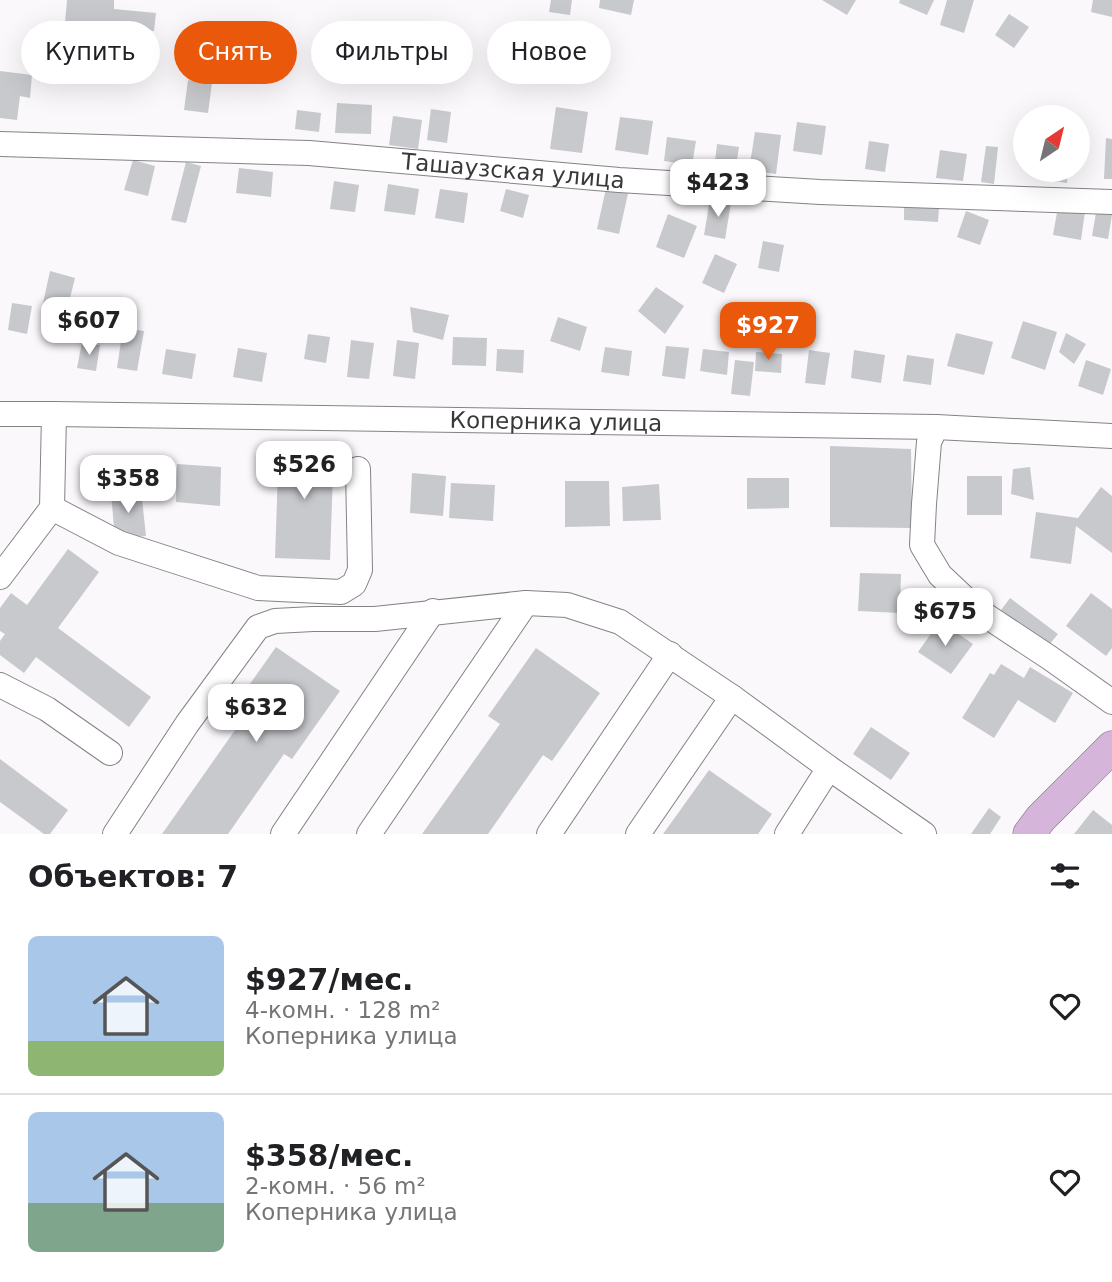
<!DOCTYPE html>
<html lang="ru">
<meta charset="utf-8">
<style>
:root{--surface:#fff;--page:#f2f2f2;--text:#202124;--muted:#757577;--line:#e0e0e0;--accent:#ea580c}
body{margin:0;font-family:"DejaVu Sans",sans-serif;background:var(--page);color:var(--text);height:100vh;display:flex;flex-direction:column;font-size:26px;white-space:nowrap}
*{box-sizing:border-box;margin:0}
p{font-size:23px;color:var(--muted)}
.icon{flex:none;width:38px;height:38px;fill:none;stroke:currentColor;stroke-width:2;stroke-linecap:round;stroke-linejoin:round}
.map{position:relative;height:834px;overflow:hidden}
.panel{display:flex;flex-direction:column;background:var(--surface);flex:1}
.panel>*{flex:none}
.guide{position:absolute;left:21px;top:21px;width:700px;height:63px;display:flex;gap:14px}
.needle{width:46px;rotate:35deg}
.tools{position:absolute;left:1013px;top:105px;display:grid;gap:14px}
.tools a{display:grid;place-items:center;width:77px;height:77px;border-radius:50%;background:var(--surface);box-shadow:0 7px 28px #0002;font-size:35px}
.price{position:absolute;translate:-50% -60px;padding:0 16px;border-radius:14px;background:#fff;color:#222;font-size:23px;line-height:46px;filter:drop-shadow(0 2px 4px #0008)}
.price::after{content:'';position:absolute;left:50%;top:42px;width:21px;height:16px;margin-left:-10px;background:inherit;clip-path:polygon(0 0,100% 0,50% 100%)}
.price.on{background:var(--accent);color:#fff}
ul{padding:0;list-style:none}
li{display:flex;align-items:center;gap:21px;height:175px;padding:0 28px}
li+li{border-top:2px solid var(--line)}
li span{display:grid;place-items:center;flex:none;width:196px;height:140px;border-radius:10px;color:#555}
li>.icon{margin-inline-start:auto}
span .icon{width:84px;height:84px;fill:#fffc;stroke-width:1}
li b{font-size:30px}
h2{display:flex;justify-content:space-between;align-items:center;height:84px;padding:0 28px;font-size:30px}
.pill{padding:0 24px;border-radius:32px;background:var(--surface);box-shadow:0 7px 28px #0002;font-size:24px;line-height:63px}
.pill.on{background:var(--accent);color:#fff}
.map>svg:first-child{display:block}
.building{fill:#c8c9cd}
.lines{fill:none;stroke-linecap:round;stroke-linejoin:round}
.minor-casing{stroke:#858286;stroke-width:26}
.major-casing{stroke:#8d6a92;stroke-width:33}
.minor{stroke:#fff;stroke-width:24}
.major{stroke:#d5b5da;stroke-width:32}
.labels{text-anchor:middle;dominant-baseline:central;stroke-width:5;stroke-linejoin:round;paint-order:stroke}
.street-label{font-size:23px;fill:#3a393a;stroke:#fff}
</style>
<div class="map">
<svg width="1112" height="834" viewBox="0 0 1112 834">
<rect width="100%" height="100%" fill="#fbf8fc"/>
<!-- building -->
<g class="building">
<polygon points="67,0 114,0 114,9 156,13 154,31 65,23"/>
<polygon points="551,0 572,0 570,15 549,12"/>
<polygon points="600,0 634,0 631,15 599,8"/>
<polygon points="822,0 856,0 847,15"/>
<polygon points="900,0 934,0 927,15 899,3"/>
<polygon points="947,0 974,0 964,33 940,25"/>
<polygon points="1093,0 1112,0 1112,17 1091,12"/>
<polygon points="1009,14 1029,27 1014,48 995,35"/>
<polygon points="0,71 32,75 30,98 20,96 17,120 0,118"/>
<polygon points="188,80 212,83 208,113 184,110"/>
<polygon points="337,103 372,105 371,134 335,133"/>
<polygon points="556,107 588,112 582,153 550,149"/>
<polygon points="431,109 451,112 447,143 427,140"/>
<polygon points="297,110 321,113 319,132 295,129"/>
<polygon points="393,116 422,120 418,149 389,145"/>
<polygon points="620,117 653,121 648,155 615,150"/>
<polygon points="797,122 826,126 822,155 793,151"/>
<polygon points="755,132 781,135 776,174 749,170"/>
<polygon points="667,137 696,141 692,165 664,161"/>
<polygon points="1106,138 1112,139 1112,179 1104,179"/>
<polygon points="869,141 889,144 885,172 865,169"/>
<polygon points="717,144 739,147 735,173 714,170"/>
<polygon points="986,146 998,147 994,184 981,182"/>
<polygon points="940,150 967,154 963,181 936,178"/>
<polygon points="133,160 155,166 148,196 124,190"/>
<polygon points="186,162 201,166 186,223 171,220"/>
<polygon points="239,168 273,172 271,197 236,193"/>
<polygon points="1036,170 1068,170 1067,183 1034,178"/>
<polygon points="334,181 359,185 355,212 330,209"/>
<polygon points="388,184 419,189 415,215 384,211"/>
<polygon points="607,184 629,189 619,234 597,229"/>
<polygon points="440,189 468,193 464,223 435,218"/>
<polygon points="506,189 529,195 523,218 500,211"/>
<polygon points="710,199 731,203 725,239 704,235"/>
<polygon points="904,206 939,208 938,222 904,220"/>
<polygon points="1058,207 1085,212 1081,240 1053,235"/>
<polygon points="966,211 989,220 980,245 957,237"/>
<polygon points="1096,213 1112,215 1108,239 1092,236"/>
<polygon points="668,214 697,226 684,258 656,247"/>
<polygon points="763,241 784,245 779,272 758,268"/>
<polygon points="715,254 737,264 724,293 702,283"/>
<polygon points="50,271 75,278 66,314 42,308"/>
<polygon points="656,287 684,306 665,334 638,311"/>
<polygon points="12,303 32,306 27,334 8,330"/>
<polygon points="410,307 449,315 443,340 413,332"/>
<polygon points="558,317 587,327 580,351 550,341"/>
<polygon points="1023,321 1057,332 1045,370 1011,358"/>
<polygon points="123,328 144,331 137,371 117,368"/>
<polygon points="956,333 993,342 984,375 947,366"/>
<polygon points="1066,333 1086,344 1074,364 1059,352"/>
<polygon points="308,334 330,337 326,363 304,359"/>
<polygon points="453,337 487,338 486,366 452,365"/>
<polygon points="351,340 374,343 369,379 347,377"/>
<polygon points="397,340 419,343 415,379 393,376"/>
<polygon points="82,342 100,345 96,371 77,368"/>
<polygon points="666,346 689,348 685,379 662,376"/>
<polygon points="605,347 632,351 629,376 601,372"/>
<polygon points="238,348 267,353 262,382 233,377"/>
<polygon points="166,349 196,354 192,379 162,374"/>
<polygon points="497,349 524,350 523,373 496,371"/>
<polygon points="703,349 729,352 727,375 700,371"/>
<polygon points="809,350 830,353 825,385 805,383"/>
<polygon points="854,350 885,355 881,383 851,378"/>
<polygon points="756,352 782,354 781,373 755,371"/>
<polygon points="907,355 934,359 931,385 903,381"/>
<polygon points="735,360 754,362 750,396 731,394"/>
<polygon points="1086,360 1111,369 1103,395 1078,386"/>
<polygon points="279,442 334,444 330,560 275,558"/>
<polygon points="830,446 911,449 912,528 830,527"/>
<polygon points="177,464 221,467 220,506 176,502"/>
<polygon points="1030,467 1034,500 1011,494 1013,469"/>
<polygon points="412,473 446,476 443,516 410,513"/>
<rect x="967" y="476" width="35" height="39"/>
<polygon points="747,478 789,478 789,508 747,509"/>
<polygon points="565,481 609,481 610,526 565,527"/>
<polygon points="451,483 495,485 493,521 449,518"/>
<polygon points="659,484 661,520 623,521 622,487"/>
<polygon points="1101,487 1112,496 1112,553 1076,526 1071,564 1030,558 1036,512 1078,518"/>
<polygon points="141,490 146,536 115,539 111,493"/>
<polygon points="68,549 99,572 58,628 151,697 129,727 36,657 24,673 0,655 0,641 5,634 0,631 0,608 11,593 27,605"/>
<polygon points="860,573 901,574 900,613 858,611"/>
<polygon points="1091,593 1112,609 1112,648 1106,656 1066,626"/>
<polygon points="1010,598 1058,634 1049,645 1001,610"/>
<polygon points="940,621 973,644 951,674 918,652"/>
<polygon points="276,647 340,691 292,759 284,754 228,834 162,834 240,723 228,715"/>
<polygon points="536,648 600,693 552,761 543,755 488,834 422,834 500,724 488,716"/>
<polygon points="1001,664 1024,678 1030,667 1073,693 1055,723 1018,700 994,738 962,718 990,673 994,675"/>
<polygon points="871,727 910,753 891,780 853,754"/>
<polygon points="0,759 68,810 50,834 44,834 0,802"/>
<polygon points="709,770 772,814 758,834 663,834"/>
<polygon points="989,808 1001,817 990,834 971,834"/>
<polygon points="1093,810 1112,825 1112,834 1074,834"/>
</g>
<g class="lines">
<defs>
<g id="minor">
<path id="s1" d="M 0,144 L 309,153 L 619,180 L 820,192 L 1112,202"/>
<path id="s2" d="M 0,414 L 54,414 L 936,427 L 1112,436"/>
<polyline points="936,427 929,442 924,504 922,545 940,575 976,609 1050,658 1112,702"/>
<polyline points="52,508 119,543 258,588 341,592 354,584 360,570 358,469"/>
<polyline points="0,577 52,508 54,414"/>
<polyline points="0,685 47,709 110,753"/>
<polyline points="115,834 187,724 258,627 275,621 313,619 375,619 526,603 567,605 620,622 732,697 829,768 924,834"/>
<polyline points="283,834 433,611"/>
<polyline points="369,834 526,603"/>
<polyline points="549,834 670,654"/>
<polyline points="638,834 732,697"/>
<polyline points="787,834 829,768"/>
</g>
<polyline id="major" points="1029,834 1041,818 1112,747"/>
</defs>
<!-- minor casing -->
<use href="#minor" class="minor-casing"/>
<!-- major casing -->
<use href="#major" class="major-casing"/>
<!-- minor -->
<use href="#minor" class="minor"/>
<!-- major -->
<use href="#major" class="major"/>
</g>
<g class="labels">
<!-- street labels -->
<g class="street-label">
<text stroke="none"><textPath href="#s1" startOffset="514">Ташаузская улица</textPath></text>
<text stroke="none"><textPath href="#s2" startOffset="556">Коперника улица</textPath></text>
</g>
</g>
</svg>
<div class="tools">
<a><svg class="needle" viewBox="-14 -14 28 28"><path d="M0-13l5 13h-10z" fill="#e53935"/><path d="M0 13l5-13h-10z" fill="#757577"/></svg></a>
</div>
<b class="price" style="left:718px;top:219px">$423</b>
<b class="price" style="left:89px;top:357px">$607</b>
<b class="price on" style="left:768px;top:362px">$927</b>
<b class="price" style="left:304px;top:501px">$526</b>
<b class="price" style="left:128px;top:515px">$358</b>
<b class="price" style="left:945px;top:648px">$675</b>
<b class="price" style="left:256px;top:744px">$632</b>
<div class="guide">
<a class="pill">Купить</a>
<a class="pill on">Снять</a>
<a class="pill">Фильтры</a>
<a class="pill">Новое</a>
</div>
</div>
<section class="panel">
<h2>Объектов: 7<svg class="icon" aria-label="filters" viewBox="0 0 24 24"><path d="M4 7h16M4 17h16"/><circle cx="9" cy="7" r="2"/><circle cx="15" cy="17" r="2"/></svg></h2>
<ul>
<li><span style="background:linear-gradient(#a9c7e8 75%,#8fb573 0)"><svg class="icon" aria-label="home" viewBox="0 0 24 24"><path d="M3 11l9-7 9 7M6 9v11h12V9"/></svg></span><div><b>$927/мес.</b><p>4-комн. · 128 m²</p><p>Коперника улица</p></div><svg class="icon" aria-label="heart" viewBox="0 0 24 24"><path d="M12 20l-8-8c-3-5 5-10 8-4 3-6 11-1 8 4z"/></svg></li>
<li><span style="background:linear-gradient(#a9c7e8 65%,#7fa58c 0)"><svg class="icon" aria-label="home" viewBox="0 0 24 24"><path d="M3 11l9-7 9 7M6 9v11h12V9"/></svg></span><div><b>$358/мес.</b><p>2-комн. · 56 m²</p><p>Коперника улица</p></div><svg class="icon" aria-label="heart" viewBox="0 0 24 24"><path d="M12 20l-8-8c-3-5 5-10 8-4 3-6 11-1 8 4z"/></svg></li>
</ul>
</section>
